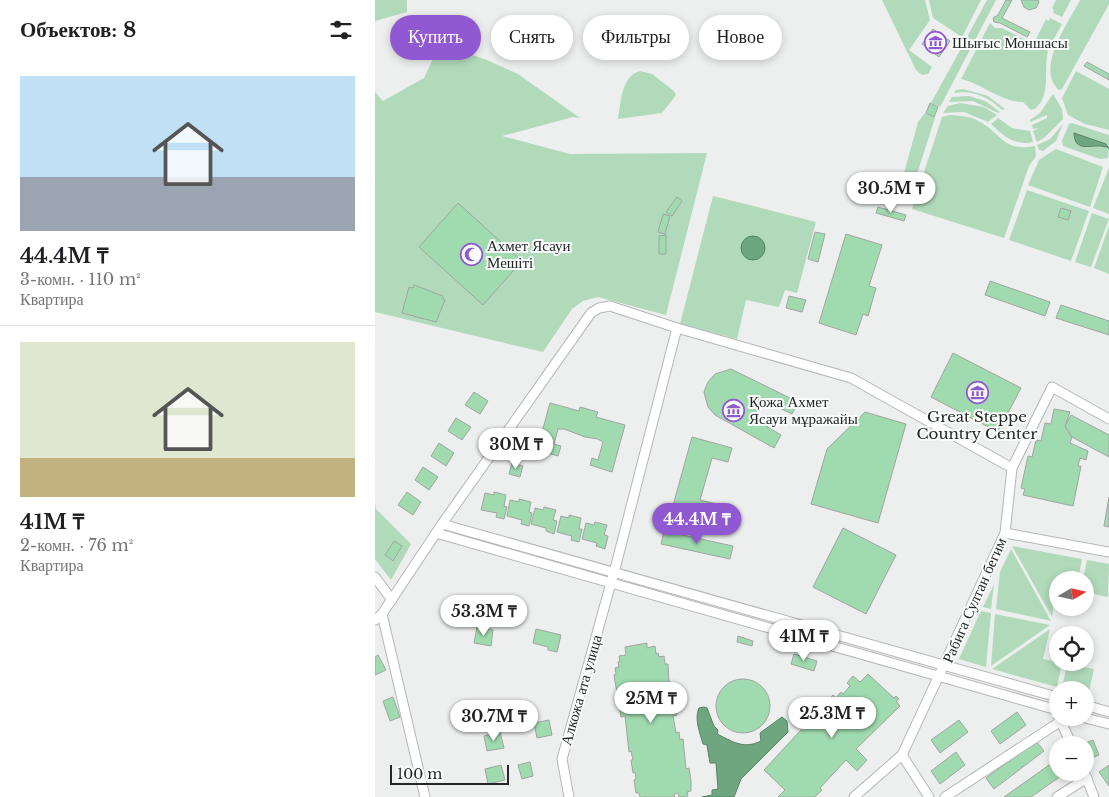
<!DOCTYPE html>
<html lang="ru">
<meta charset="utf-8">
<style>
:root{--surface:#fff;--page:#f6f6f6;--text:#202124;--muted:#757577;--line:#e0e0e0;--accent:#9159d1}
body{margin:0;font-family:"Libre Baskerville",serif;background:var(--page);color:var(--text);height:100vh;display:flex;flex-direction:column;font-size:19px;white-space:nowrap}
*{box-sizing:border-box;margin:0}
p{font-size:16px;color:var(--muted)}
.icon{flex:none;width:28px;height:28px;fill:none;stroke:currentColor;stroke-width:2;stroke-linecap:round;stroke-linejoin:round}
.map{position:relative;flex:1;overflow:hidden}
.side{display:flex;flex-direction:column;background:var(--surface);width:375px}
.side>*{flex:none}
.hud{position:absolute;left:15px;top:15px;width:475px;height:45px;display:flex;gap:10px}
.needle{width:32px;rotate:81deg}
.controls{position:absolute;left:674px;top:571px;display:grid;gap:10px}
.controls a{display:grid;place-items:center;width:45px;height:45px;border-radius:50%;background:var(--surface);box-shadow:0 2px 8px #0003;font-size:25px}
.scale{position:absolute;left:15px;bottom:12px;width:119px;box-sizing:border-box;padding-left:5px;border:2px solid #252626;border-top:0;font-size:14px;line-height:18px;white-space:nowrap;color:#252626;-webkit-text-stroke:4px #f9fcfa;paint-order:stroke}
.price{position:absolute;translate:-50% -42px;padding:0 11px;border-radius:18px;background:#fff;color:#222;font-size:16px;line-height:32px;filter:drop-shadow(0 1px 2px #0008)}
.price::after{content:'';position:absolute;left:50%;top:30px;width:15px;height:11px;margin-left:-8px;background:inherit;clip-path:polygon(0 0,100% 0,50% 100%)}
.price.selected{background:var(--accent);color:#fff}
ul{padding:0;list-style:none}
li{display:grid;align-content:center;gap:10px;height:265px;padding:0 20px}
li+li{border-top:1px solid var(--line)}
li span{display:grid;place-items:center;height:155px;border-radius:0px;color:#555}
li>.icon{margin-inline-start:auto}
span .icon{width:90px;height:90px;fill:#fffc;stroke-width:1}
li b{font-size:21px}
h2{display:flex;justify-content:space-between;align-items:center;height:60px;padding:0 20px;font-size:21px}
.tag{padding:0 18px;border-radius:22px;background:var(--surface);box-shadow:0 2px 8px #0003;font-size:18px;line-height:45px}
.tag.selected{background:var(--accent);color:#fff}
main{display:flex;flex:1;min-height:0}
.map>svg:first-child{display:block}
.green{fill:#b1dabb}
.water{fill:#6ea77f;stroke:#588064}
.building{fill:#a0dbb0;stroke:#a1a4a2}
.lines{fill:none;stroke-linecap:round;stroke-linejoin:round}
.minor-casing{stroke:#b4b7b5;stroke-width:11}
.minor{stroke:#fff;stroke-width:9}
.labels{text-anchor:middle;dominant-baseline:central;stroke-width:4;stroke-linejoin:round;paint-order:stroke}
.poi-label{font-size:15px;fill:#252626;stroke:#f9fcfa;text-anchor:start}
.street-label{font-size:15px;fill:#252626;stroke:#f9fcfa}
</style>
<main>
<section class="side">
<h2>Объектов: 8<svg class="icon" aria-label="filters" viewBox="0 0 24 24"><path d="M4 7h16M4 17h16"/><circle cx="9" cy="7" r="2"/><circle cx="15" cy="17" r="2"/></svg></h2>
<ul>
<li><span style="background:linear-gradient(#bfe0f5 65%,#9aa5b1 0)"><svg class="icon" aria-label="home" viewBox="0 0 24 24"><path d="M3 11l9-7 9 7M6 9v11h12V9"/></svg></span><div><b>44.4M ₸</b><p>3-комн. · 110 m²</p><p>Квартира</p></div></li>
<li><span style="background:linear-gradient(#dfe7d0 75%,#c2b280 0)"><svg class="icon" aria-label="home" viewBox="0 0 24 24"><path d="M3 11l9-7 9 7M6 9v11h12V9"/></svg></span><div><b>41M ₸</b><p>2-комн. · 76 m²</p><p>Квартира</p></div></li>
</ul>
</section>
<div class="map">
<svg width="734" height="797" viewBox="0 0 734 797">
<rect width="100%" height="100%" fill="#ecefed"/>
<!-- green -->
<g class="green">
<polygon points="0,0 32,0 32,12 0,21"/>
<polygon points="507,0 550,0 555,20 534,50 557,67 553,74 547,75 541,70"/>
<polygon points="554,0 606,0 587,37 558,18"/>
<polygon points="612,0 621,0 598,44 591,39"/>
<polygon points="681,0 696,0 687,17 678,13 679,10 677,8"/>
<path d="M 705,0 L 734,0 L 734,4 L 687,89 L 684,90 C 660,68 694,22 705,0 Z"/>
<polygon points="675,18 687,24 674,48 660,41 671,19 674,21"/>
<path d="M 615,23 L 620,28 L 627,28 L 673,51 C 668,70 677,94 660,109 L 656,110 L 648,102 C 626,102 608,84 586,79 Z"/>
<polygon points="589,43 596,48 565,107 556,103"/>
<polygon points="65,44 112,60 143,74 205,118 198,117 127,136 195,154 332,153 291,315 223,297 208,301 197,309 168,352 0,312 0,92 8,101 49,78"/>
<path d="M 265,71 L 277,74 L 299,91 L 301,95 L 287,113 L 243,119 C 246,103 246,76 265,71 Z"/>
<polygon points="701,71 734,89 734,130 710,124 693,115 687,98"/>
<path d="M 588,89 L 613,96 L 630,109 L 627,110 C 613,97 599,90 579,93 L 581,90 Z"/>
<polygon points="678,94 687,109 688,119 669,138 662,142 658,131 664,128 658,129 657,125 672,118 672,115 655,122 655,120 665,113"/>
<polygon points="594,96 610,101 625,112 623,113 598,101 574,102 577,97"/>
<polygon points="585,103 609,107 622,115 613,122 589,112 568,113 573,106"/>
<polygon points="550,113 560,118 533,202 522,199 543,122"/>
<path d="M 575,115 C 586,116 596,116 605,122 C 627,134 628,152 660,146 L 661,156 L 654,166 L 629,238 L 537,209 L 567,117 Z"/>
<path d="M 623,118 L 637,128 L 655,131 L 658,142 C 640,146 628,136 616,124 Z"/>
<polygon points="697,123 734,135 734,145 699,133 713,147 722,144 734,148 733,158 725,159 688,146 687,141 694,124"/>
<polygon points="688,124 681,141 668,151 664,150 662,145 675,139"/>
<polygon points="681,149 728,167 715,207 653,185 664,160"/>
<polygon points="734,168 734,214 718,208"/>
<polygon points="652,190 714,211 696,261 634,240"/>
<polygon points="338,196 441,222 422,293 410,290 404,307 371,300 362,339 305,324"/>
<polygon points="717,213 734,219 716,267 700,262"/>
<polygon points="734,226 734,274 719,268"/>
<polygon points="0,504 1,509 36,544 16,580 0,559"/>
<polygon points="637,546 707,559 703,580 682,580 677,617"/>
<polygon points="636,549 676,621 621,609 625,572"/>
<polygon points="712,560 734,564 733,597 710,592 710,580 708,580"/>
<polygon points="619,584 616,609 608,607"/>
<polygon points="606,611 616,613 611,667 584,659"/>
<polygon points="620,614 675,625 616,666"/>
<polygon points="675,629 668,659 687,663 682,687 617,669"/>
<polygon points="692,664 719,669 713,696 710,695 710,690 687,688"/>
</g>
<!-- water -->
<g class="water">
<path d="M 699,133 L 731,144 L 734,148 C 719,141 700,156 699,133 Z"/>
<circle cx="378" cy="248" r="12"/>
<path d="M 329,707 L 332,708 L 339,726 L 343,730 L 342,734 C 357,741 368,750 386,741 L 385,733 L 407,717 L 412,721 L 413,732 L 366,779 L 359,797 L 327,797 L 337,795 L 337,790 L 343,789 L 341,763 L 335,763 L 332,745 L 328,744 C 325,733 319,719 324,708 Z"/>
</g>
<!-- building -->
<g class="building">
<polygon points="631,0 637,0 627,18 655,32 652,37 625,23 619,22 618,18 623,15"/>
<polygon points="646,0 663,0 664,2 661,8 654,10 649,7"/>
<polygon points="558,29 575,41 564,57 547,44"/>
<polygon points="712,62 734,74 734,80 709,66"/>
<polygon points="555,103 563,107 559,117 551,113"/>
<polygon points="302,197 307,201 297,216 291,212"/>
<polygon points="83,203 147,261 108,305 44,247"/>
<polygon points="503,207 531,215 529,221 501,213"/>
<polygon points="686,208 696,211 693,220 683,217"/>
<polygon points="288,214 295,216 290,234 283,232"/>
<polygon points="440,232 450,234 443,262 433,259"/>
<polygon points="471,234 507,245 494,286 501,288 493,316 488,314 481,335 444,323"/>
<polygon points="291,235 291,254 284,254 284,236"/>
<polygon points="615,281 675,302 670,316 610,295"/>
<polygon points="39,285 68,296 68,299 70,300 61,322 27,313 34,287 38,288"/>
<polygon points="414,296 431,300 427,312 411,308"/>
<polygon points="686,305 734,321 734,335 681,318"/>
<polygon points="578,353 646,388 623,432 556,397"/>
<polygon points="356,369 423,402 417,414 394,403 386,404 382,408 380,415 383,421 406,435 399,448 340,415 333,407 329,392 333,382 340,374"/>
<polygon points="99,392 113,401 105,414 90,405"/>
<polygon points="175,403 204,411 205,407 223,412 221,417 250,425 237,472 215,465 217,458 223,460 228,442 223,439 210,437 189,429 183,429 179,444 186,446 183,456 162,450"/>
<polygon points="679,409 695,412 690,426 697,437 695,443 713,451 711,460 705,458 703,466 706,466 698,506 648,495 650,489 646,488 653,456 657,457 661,440 666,441 670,423 676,424"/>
<polygon points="490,412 531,424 503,523 436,504 452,449"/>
<polygon points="696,415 734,435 734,457 697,437 690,426"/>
<polygon points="81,418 96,427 87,440 73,431"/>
<polygon points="317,437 357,448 353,462 337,458 325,500 342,504 337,520 297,509"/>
<polygon points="64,443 79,453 71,466 56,456"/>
<polygon points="137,463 148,466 145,477 134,474"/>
<polygon points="48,467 63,477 54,490 40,480"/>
<polygon points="32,492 46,502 38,515 23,505"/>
<polygon points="119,492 131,495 129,506 132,507 129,519 121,517 122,513 106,510 110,493 119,495"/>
<polygon points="734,497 734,527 729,526"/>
<polygon points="144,499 156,502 154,512 157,513 154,526 146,524 147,520 132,516 135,500 144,502"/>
<polygon points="169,507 181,510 178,520 182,521 179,534 171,531 171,528 156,524 160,508 168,510"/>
<polygon points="194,515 206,518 204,529 207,529 204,542 196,540 197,536 182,532 186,516 194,518"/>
<polygon points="220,522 232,525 229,535 233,536 230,549 221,546 222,543 207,539 211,523 219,525"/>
<polygon points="468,528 521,555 491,614 438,587"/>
<polygon points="289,531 358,546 355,559 286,544"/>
<polygon points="19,541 27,546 18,561 10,555"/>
<polygon points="102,627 118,630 116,646 99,643"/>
<polygon points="161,629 186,635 182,652 173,650 173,647 158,643"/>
<polygon points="363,636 378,641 377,646 362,642"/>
<polygon points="272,643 272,648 280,646 281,654 283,653 284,657 289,656 290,664 293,664 294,684 296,684 298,696 296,696 298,703 300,702 302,715 298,716 301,733 304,732 305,740 308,739 311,769 314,768 316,781 316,791 312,792 313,796 304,797 303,793 299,794 300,797 265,797 264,793 261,793 259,780 261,779 260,772 258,773 256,760 258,760 256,751 254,752 250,716 246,717 239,675 241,674 240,668 244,667 243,662 245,661 244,656 251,655 250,647"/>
<polygon points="419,654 442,661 439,671 416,664"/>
<polygon points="3,655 11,670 0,675 0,657"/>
<polygon points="493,674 519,698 521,696 524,699 521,701 525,706 481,749 492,760 482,771 471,760 445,788 447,790 440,797 403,797 410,790 389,770 425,731 433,724 437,728 447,716 442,712 458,695 461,698 466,692 468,694 475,686 472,683 478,676 485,682"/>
<circle cx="368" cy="706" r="27"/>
<polygon points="18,697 25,717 15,721 8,701"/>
<polygon points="152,706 155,721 139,725 135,709"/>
<polygon points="642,712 651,725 625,744 616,731"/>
<polygon points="174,720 177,735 162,738 159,723"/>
<polygon points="584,720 593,732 565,753 556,740"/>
<polygon points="125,732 129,748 112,751 109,736"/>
<polygon points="718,740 724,755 712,760 710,745 706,745"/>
<polygon points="661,741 669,751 619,789 611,778"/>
<polygon points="581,752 590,765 565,784 556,771"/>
<polygon points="155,762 158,776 147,779 143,765"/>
<polygon points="677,763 686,776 656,797 629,797"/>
<polygon points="126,765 130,780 113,784 110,769"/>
<polygon points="734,765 734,786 724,772"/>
</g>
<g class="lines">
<defs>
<g id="minor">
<polyline points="67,524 682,697"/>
<polyline points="61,533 682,710"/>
<polyline points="630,533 734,552"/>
<polyline points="0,577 17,600"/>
<polyline points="7,614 50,797"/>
<polyline points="0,620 7,614 67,524 216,313 224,308 235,306 302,328"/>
<polyline points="710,705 734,712"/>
<polyline points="684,718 697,745"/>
<polyline points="710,718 734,724"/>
<polyline points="527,755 554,797"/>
<polyline points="710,774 719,797"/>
<polyline points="194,797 187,759 241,565 302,328 476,378 637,468"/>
<polyline points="479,797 527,755 630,533 637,468 677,387 734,419"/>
<polyline points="570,797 686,721"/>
<polyline points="682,797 712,778"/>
</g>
</defs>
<!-- minor casing -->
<use href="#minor" class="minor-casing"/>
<!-- minor -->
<use href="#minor" class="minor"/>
</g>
<!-- icons -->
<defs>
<symbol id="museum-ring" viewBox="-11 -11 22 22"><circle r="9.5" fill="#f9fcfa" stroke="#9159d1" stroke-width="1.5"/><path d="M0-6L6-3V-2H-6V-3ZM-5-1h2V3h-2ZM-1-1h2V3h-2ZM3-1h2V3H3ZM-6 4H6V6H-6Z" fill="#9159d1"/></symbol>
<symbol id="mosque-ring" viewBox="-11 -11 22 22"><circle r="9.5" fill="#f9fcfa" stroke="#9159d1" stroke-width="1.5"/><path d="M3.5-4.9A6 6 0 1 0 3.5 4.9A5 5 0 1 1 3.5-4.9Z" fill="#9159d1"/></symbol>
</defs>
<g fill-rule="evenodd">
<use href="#museum-ring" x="548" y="30" width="25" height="25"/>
<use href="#mosque-ring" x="84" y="242" width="25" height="25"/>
<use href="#museum-ring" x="590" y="380" width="25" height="25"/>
<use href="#museum-ring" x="346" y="398" width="25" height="25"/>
</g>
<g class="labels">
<!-- poi labels -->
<g class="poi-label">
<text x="577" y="42">Шығыс Моншасы</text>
<text x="112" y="245">Ахмет Ясауи<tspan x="112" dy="17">Мешіті</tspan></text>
<text x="374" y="401">Қожа Ахмет<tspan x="374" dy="17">Ясауи мұражайы</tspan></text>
<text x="602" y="416" text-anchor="middle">Great Steppe<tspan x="602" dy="17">Country Center</tspan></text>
</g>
<!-- street labels -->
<g class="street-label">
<text transform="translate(599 600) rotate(-66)">Рабига Султан бегим</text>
<text transform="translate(206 690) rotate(-74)">Алкожа ата улица</text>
</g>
</g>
</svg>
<div class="controls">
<a><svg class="needle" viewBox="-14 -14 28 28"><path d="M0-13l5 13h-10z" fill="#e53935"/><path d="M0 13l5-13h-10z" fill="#757577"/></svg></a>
<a><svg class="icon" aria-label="locate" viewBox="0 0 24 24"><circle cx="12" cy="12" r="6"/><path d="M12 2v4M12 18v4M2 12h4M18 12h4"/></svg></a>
<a>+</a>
<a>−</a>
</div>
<div class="scale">100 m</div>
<b class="price" style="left:516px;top:214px">30.5M ₸</b>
<b class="price" style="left:141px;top:470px">30M ₸</b>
<b class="price selected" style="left:322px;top:545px">44.4M ₸</b>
<b class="price" style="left:109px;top:637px">53.3M ₸</b>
<b class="price" style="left:429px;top:662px">41M ₸</b>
<b class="price" style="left:276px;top:724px">25M ₸</b>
<b class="price" style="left:457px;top:739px">25.3M ₸</b>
<b class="price" style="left:119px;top:742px">30.7M ₸</b>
<div class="hud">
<a class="tag selected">Купить</a>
<a class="tag">Снять</a>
<a class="tag">Фильтры</a>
<a class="tag">Новое</a>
</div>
</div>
</main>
